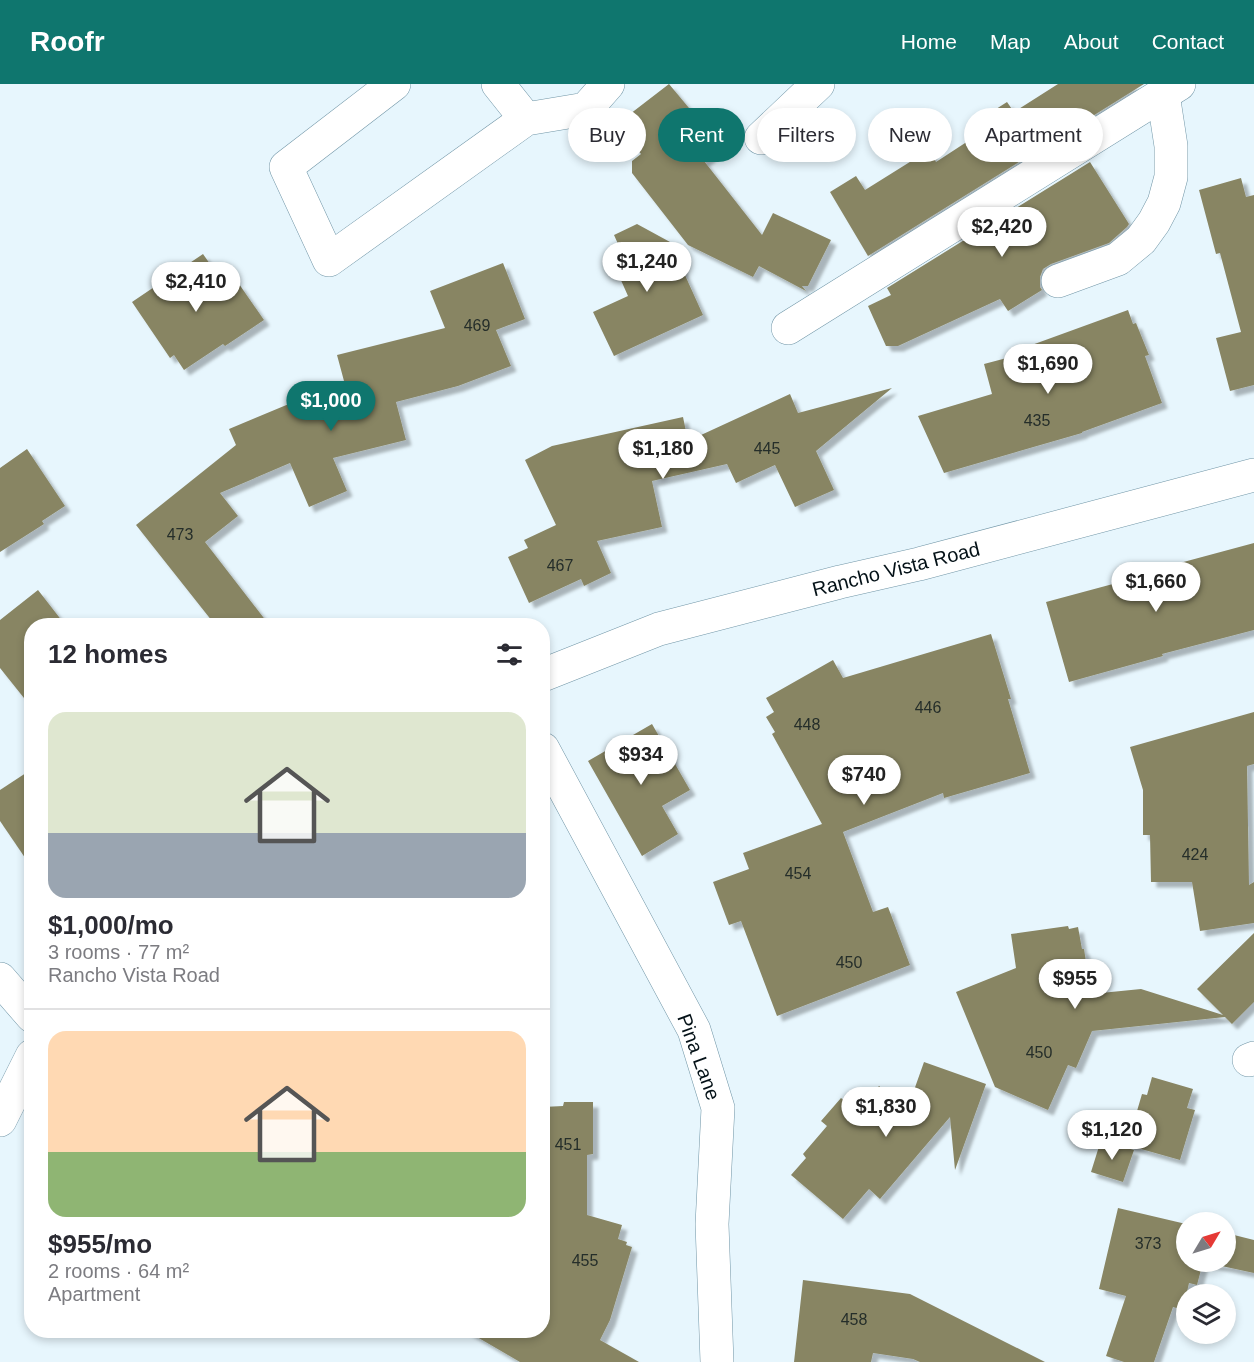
<!DOCTYPE html>
<meta charset="utf-8">
<style>
:root{--surface:#fff;--page:#f7f7f7;--text:#2b2b33;--muted:#7c7c81;--line:#e1e1e2;--accent:#0f766e}
body{margin:0;font-family:Arial,sans-serif;background:var(--page);color:var(--text);height:100vh;display:flex;flex-direction:column;font-size:22px;white-space:nowrap}
*{box-sizing:border-box;margin:0}
p{font-size:20px;color:var(--muted)}
.icon{flex:none;width:33px;height:33px;fill:none;stroke:currentColor;stroke-width:2;stroke-linecap:round;stroke-linejoin:round}
.map{position:relative;flex:1;overflow:hidden}
.sheet{position:absolute;left:24px;top:534px;width:526px;height:720px;display:flex;flex-direction:column;background:var(--surface);border-radius:24px;box-shadow:0 3px 9px #0003}
.sheet>*{flex:none}
.top-card{position:absolute;left:568px;top:24px;width:570px;height:54px;display:flex;gap:12px}
.needle{width:39px;rotate:52deg}
.controls{position:absolute;left:1176px;top:1128px;display:grid;gap:12px}
.controls a{display:grid;place-items:center;width:60px;height:60px;border-radius:50%;background:var(--surface);box-shadow:0 3px 9px #0003;font-size:30px}
.price{position:absolute;translate:-50% -51px;padding:0 14px;border-radius:21px;background:#fff;color:#222;font-size:20px;line-height:39px;filter:drop-shadow(0 2px 3px #0008)}
.price::after{content:'';position:absolute;left:50%;top:36px;width:18px;height:14px;margin-left:-9px;background:inherit;clip-path:polygon(0 0,100% 0,50% 100%)}
.price.current{background:var(--accent);color:#fff}
ul{padding:0;list-style:none}
li{display:grid;align-content:center;gap:12px;height:318px;padding:0 24px}
li+li{border-top:2px solid var(--line)}
li span{display:grid;place-items:center;height:186px;border-radius:18px;color:#555}
li>.icon{margin-inline-start:auto}
span .icon{width:108px;height:108px;fill:#fffc;stroke-width:1}
li b{font-size:26px}
h2{display:flex;justify-content:space-between;align-items:center;height:72px;padding:0 24px;font-size:26px}
.tag{padding:0 21px;border-radius:27px;background:var(--surface);box-shadow:0 3px 9px #0003;font-size:21px;line-height:54px}
.tag.current{background:var(--accent);color:#fff}
header{display:flex;align-items:center;gap:36px;box-sizing:border-box;height:84px;padding:0 30px;background:var(--accent);color:#fff}
header strong{font-size:28px}
nav{display:flex;gap:33px;margin-inline-start:auto;font-size:21px}
.map>svg:first-child{display:block}
.building{fill:#888564;filter:url(#shadow)}
.lines{fill:none;stroke-linecap:round;stroke-linejoin:round}
.minor-casing{stroke:#7196a7;stroke-width:34}
.minor{stroke:#fff;stroke-width:33}
.labels{text-anchor:middle;dominant-baseline:central;stroke-width:5;stroke-linejoin:round;paint-order:stroke}
.number-label{font-size:16px;fill:#252e2a}
.street-label{font-size:20px;fill:#041117;stroke:#fff}
</style>
<header>
<strong>Roofr</strong>
<nav><a>Home</a><a>Map</a><a>About</a><a>Contact</a></nav>
</header>
<div class="map">
<svg width="1254" height="1278" viewBox="0 0 1254 1278">
<defs>
<filter id="shadow"><feDropShadow dx="5.5" dy="5.5" stdDeviation="1.5" flood-color="#0004"/></filter>
</defs>
<rect width="100%" height="100%" fill="#e7f6fd"/>
<!-- building -->
<g class="building">
<polygon points="669,0 689,24 679,31 711,72 704,77 762,151 773,129 831,156 808,202 802,202 806,207 759,182 753,193 688,161 632,89 632,77 641,70 617,40"/>
<polygon points="1058,0 1144,0 868,172 830,108 856,92 865,106 929,66 936,78 985,46 979,36 1007,18 1014,28"/>
<polygon points="1090,78 1129,140 1127,143 1109,159 1051,180 1043,185 1040,193 1040,203 1042,206 1008,227 1000,215 898,262 886,262 868,222 891,211 887,204"/>
<polygon points="1241,94 1246,113 1254,111 1254,301 1230,307 1216,254 1241,248 1220,169 1216,170 1199,106"/>
<polygon points="637,140 670,158 703,231 614,272 593,228 628,212 616,185 627,180 614,151"/>
<polygon points="203,170 229,207 239,200 264,236 225,262 223,260 184,286 174,271 170,274 132,218"/>
<polygon points="503,179 525,235 496,246 511,282 458,302 396,318 406,356 333,374 347,407 309,423 290,379 220,409 238,432 205,458 270,542 216,542 136,441 236,361 229,345 344,297 337,271 445,244 430,207"/>
<polygon points="1128,226 1133,240 1136,239 1149,271 1145,272 1162,319 1082,348 1082,349 944,389 918,332 992,310 984,280 1033,267 1029,262"/>
<polygon points="892,304 816,367 834,406 795,423 775,381 736,399 727,380 652,397 662,443 597,457 611,489 584,502 581,495 529,519 508,473 528,464 524,456 556,441 525,376 552,362 683,333 688,357 790,310 798,329"/>
<polygon points="27,365 65,422 42,437 44,440 0,468 0,384"/>
<polygon points="1254,459 1254,546 1162,570 1163,572 1069,598 1046,518 1176,483 1176,480"/>
<polygon points="38,506 66,542 32,542 32,624 0,584 0,536"/>
<polygon points="991,550 1011,615 1008,615 1030,689 944,714 943,709 843,748 873,828 888,823 910,881 777,932 741,837 729,841 713,798 749,785 743,769 822,740 772,650 775,648 766,633 774,628 766,614 833,576 843,594"/>
<polygon points="1254,628 1254,680 1247,682 1249,801 1254,798 1254,839 1200,847 1192,798 1151,798 1150,751 1143,751 1143,706 1130,663"/>
<polygon points="652,640 690,706 662,722 678,750 642,772 588,677"/>
<polygon points="32,685 32,784 0,737 0,706"/>
<polygon points="1068,842 1069,845 1078,843 1082,865 1084,865 1091,910 1141,905 1223,931 1197,905 1254,849 1254,918 1232,940 1225,933 1092,947 1076,984 1068,981 1048,1026 995,1003 956,908 1016,884 1011,850"/>
<polygon points="924,978 986,1000 955,1086 950,1033 880,1115 869,1105 843,1135 791,1091 806,1074 803,1070 827,1042 821,1037 841,1014 858,1028 879,1002 907,1026"/>
<polygon points="1152,993 1193,1005 1187,1024 1195,1026 1180,1076 1127,1061 1142,1010 1147,1011"/>
<polygon points="564,1018 593,1018 593,1070 587,1071 587,1131 622,1141 618,1155 627,1158 626,1161 632,1163 610,1236 600,1256 639,1278 520,1278 465,1246 543,1246 543,1023 563,1022"/>
<polygon points="1101,1056 1134,1066 1123,1098 1091,1088"/>
<polygon points="1118,1124 1186,1140 1186,1178 1203,1178 1197,1201 1189,1199 1183,1226 1173,1223 1154,1278 1124,1278 1106,1272 1126,1212 1099,1205"/>
<polygon points="1226,1149 1254,1156 1254,1189 1203,1178 1226,1178"/>
<polygon points="803,1196 910,1210 1045,1278 920,1278 913,1275 873,1269 871,1278 794,1278"/>
</g>
<g class="lines">
<defs>
<g id="minor">
<polyline points="394,0 286,83 329,176 526,35 586,25 608,0"/>
<polyline points="498,0 526,35"/>
<polyline points="761,54 818,0"/>
<polyline points="1058,197 1118,175 1141,156 1154,138 1164,119 1171,93 1171,62 1163,10"/>
<polyline points="788,244 1179,0"/>
<polyline points="543,591 659,545 840,498 919,480 1254,391"/>
<polyline points="543,665 694,946 718,1024 712,1140 717,1278"/>
<polyline points="0,895 32,932"/>
<polyline points="1249,976 1254,974"/>
<polyline points="0,1036 32,972"/>
</g>
</defs>
<!-- minor casing -->
<use href="#minor" class="minor-casing"/>
<!-- minor -->
<use href="#minor" class="minor"/>
</g>
<g class="labels">
<!-- number labels -->
<g class="number-label">
<text x="477" y="241">469</text>
<text x="1037" y="336">435</text>
<text x="767" y="364">445</text>
<text x="180" y="450">473</text>
<text x="560" y="481">467</text>
<text x="928" y="623">446</text>
<text x="807" y="640">448</text>
<text x="1195" y="770">424</text>
<text x="798" y="789">454</text>
<text x="849" y="878">450</text>
<text x="1039" y="968">450</text>
<text x="568" y="1060">451</text>
<text x="1148" y="1159">373</text>
<text x="585" y="1176">455</text>
<text x="854" y="1235">458</text>
</g>
<!-- street labels -->
<g class="street-label">
<text transform="translate(896 485) rotate(-14)">Rancho Vista Road</text>
<text transform="translate(699 973) rotate(70)">Pina Lane</text>
</g>
</g>
</svg>
<div class="controls">
<a><svg class="needle" viewBox="-14 -14 28 28"><path d="M0-13l5 13h-10z" fill="#e53935"/><path d="M0 13l5-13h-10z" fill="#7c7c81"/></svg></a>
<a><svg class="icon" aria-label="layers" viewBox="0 0 24 24"><path d="M12 4l9 5-9 5-9-5zM3 14l9 5 9-5"/></svg></a>
</div>
<b class="price" style="left:1002px;top:174px">$2,420</b>
<b class="price" style="left:647px;top:209px">$1,240</b>
<b class="price" style="left:196px;top:229px">$2,410</b>
<b class="price" style="left:1048px;top:311px">$1,690</b>
<b class="price current" style="left:331px;top:348px">$1,000</b>
<b class="price" style="left:663px;top:396px">$1,180</b>
<b class="price" style="left:1156px;top:529px">$1,660</b>
<b class="price" style="left:641px;top:702px">$934</b>
<b class="price" style="left:864px;top:722px">$740</b>
<b class="price" style="left:1075px;top:926px">$955</b>
<b class="price" style="left:886px;top:1054px">$1,830</b>
<b class="price" style="left:1112px;top:1077px">$1,120</b>
<div class="top-card">
<a class="tag">Buy</a>
<a class="tag current">Rent</a>
<a class="tag">Filters</a>
<a class="tag">New</a>
<a class="tag">Apartment</a>
</div>
<section class="sheet">
<h2>12 homes<svg class="icon" aria-label="filters" viewBox="0 0 24 24"><path d="M4 7h16M4 17h16"/><circle cx="9" cy="7" r="2"/><circle cx="15" cy="17" r="2"/></svg></h2>
<ul>
<li><span style="background:linear-gradient(#dfe7d0 65%,#9aa5b1 0)"><svg class="icon" aria-label="home" viewBox="0 0 24 24"><path d="M3 11l9-7 9 7M6 9v11h12V9"/></svg></span><div><b>$1,000/mo</b><p>3 rooms · 77 m²</p><p>Rancho Vista Road</p></div></li>
<li><span style="background:linear-gradient(#ffd9b3 65%,#8fb573 0)"><svg class="icon" aria-label="home" viewBox="0 0 24 24"><path d="M3 11l9-7 9 7M6 9v11h12V9"/></svg></span><div><b>$955/mo</b><p>2 rooms · 64 m²</p><p>Apartment</p></div></li>
</ul>
</section>
</div>
